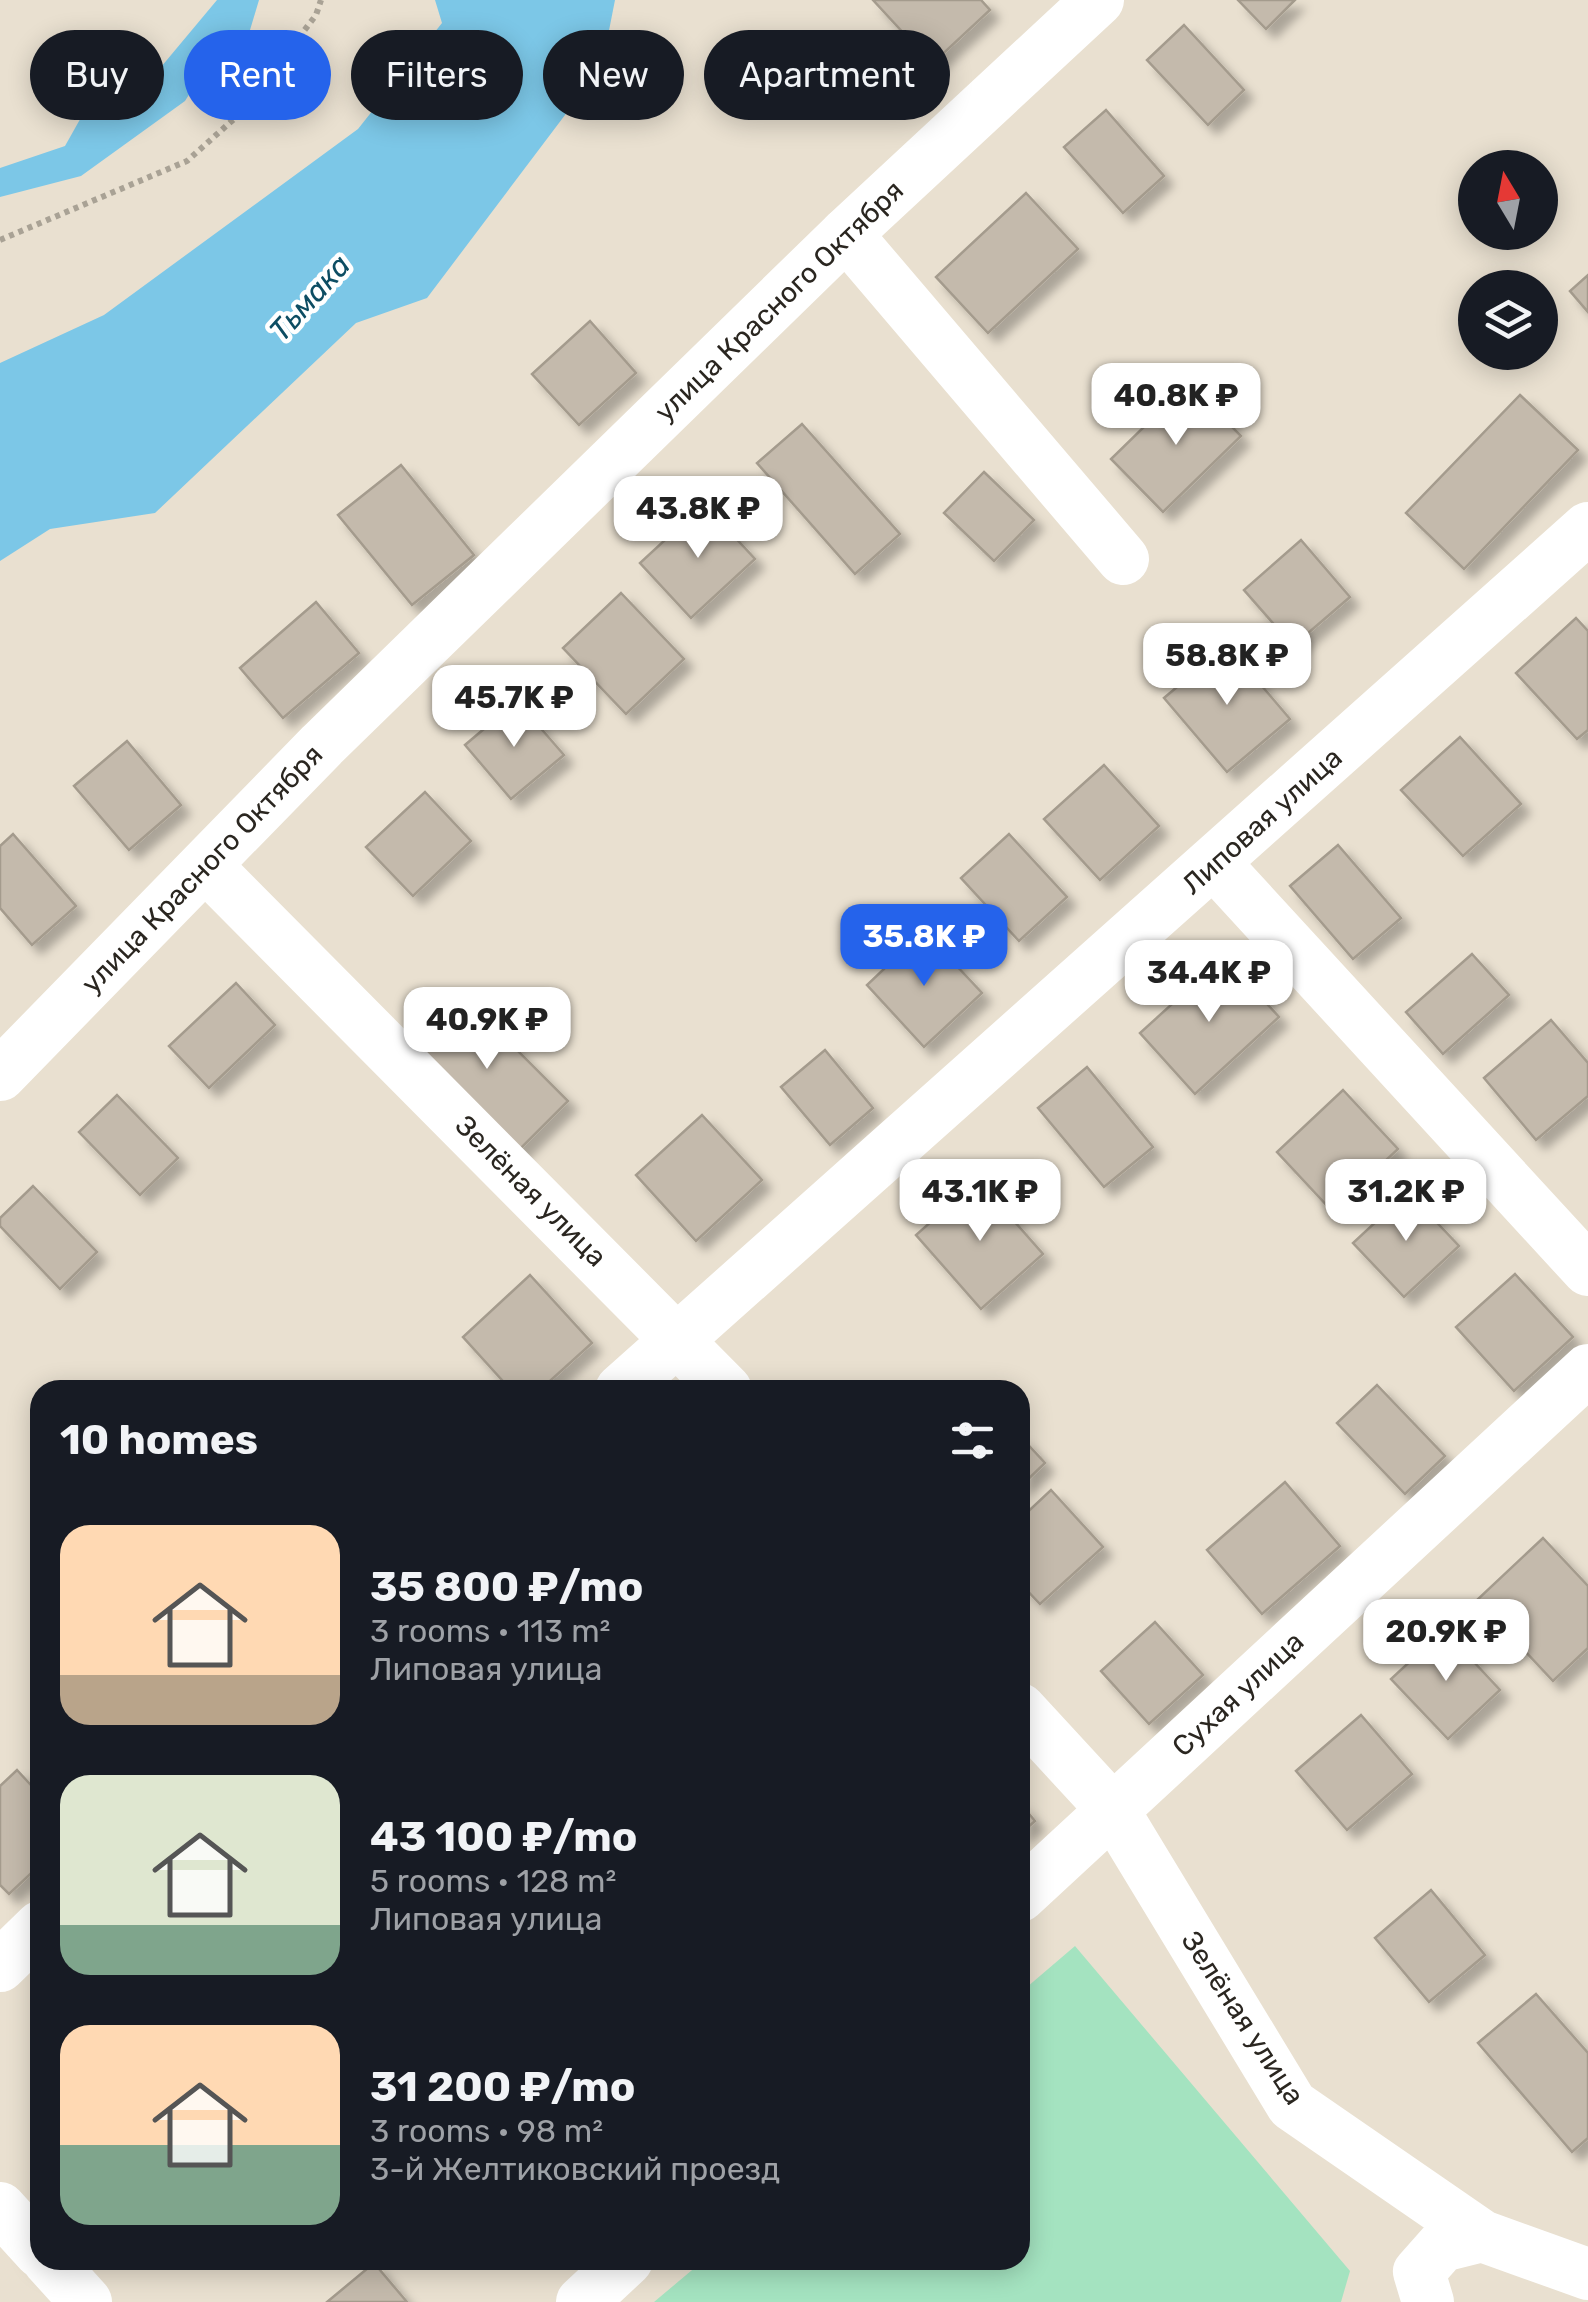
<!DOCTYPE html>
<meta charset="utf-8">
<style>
:root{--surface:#171b24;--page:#242831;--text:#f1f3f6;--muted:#9ea1a6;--accent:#2563eb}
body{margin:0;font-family:Rubik,sans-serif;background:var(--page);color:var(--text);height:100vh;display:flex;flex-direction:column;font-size:38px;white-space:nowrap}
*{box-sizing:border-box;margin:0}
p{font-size:32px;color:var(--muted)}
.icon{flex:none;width:55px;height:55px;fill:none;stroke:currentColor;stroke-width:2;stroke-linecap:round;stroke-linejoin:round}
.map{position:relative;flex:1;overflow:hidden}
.drawer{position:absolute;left:30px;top:1380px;width:1000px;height:890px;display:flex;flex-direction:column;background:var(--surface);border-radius:30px;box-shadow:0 5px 25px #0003}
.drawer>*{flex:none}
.top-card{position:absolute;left:30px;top:30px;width:1000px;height:90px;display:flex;gap:20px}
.needle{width:65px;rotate:350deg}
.controls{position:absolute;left:1458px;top:150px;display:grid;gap:20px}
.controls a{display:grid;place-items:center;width:100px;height:100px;border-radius:50%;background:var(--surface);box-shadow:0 5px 25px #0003;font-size:50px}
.price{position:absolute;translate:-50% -85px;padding:0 22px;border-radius:20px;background:#fff;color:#222;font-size:32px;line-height:65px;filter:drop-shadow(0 2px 5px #0008)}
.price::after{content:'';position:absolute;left:50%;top:60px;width:30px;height:22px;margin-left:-15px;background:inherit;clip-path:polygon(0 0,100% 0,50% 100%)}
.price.selected{background:var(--accent);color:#fff}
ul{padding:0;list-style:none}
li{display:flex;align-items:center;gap:30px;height:250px;padding:0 30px}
li span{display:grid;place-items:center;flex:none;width:280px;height:200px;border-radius:30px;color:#555}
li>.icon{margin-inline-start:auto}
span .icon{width:120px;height:120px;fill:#fffc;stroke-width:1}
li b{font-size:42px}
h2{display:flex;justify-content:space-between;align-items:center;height:120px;padding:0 30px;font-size:42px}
.chip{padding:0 35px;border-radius:45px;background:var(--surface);box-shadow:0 5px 25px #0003;font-size:35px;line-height:90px}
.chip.selected{background:var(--accent);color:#fff}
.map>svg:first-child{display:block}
.green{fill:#a4e3c0}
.water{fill:#7cc7e7}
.building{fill:#c4baac;stroke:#a49b8d;stroke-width:2.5;filter:url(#shadow)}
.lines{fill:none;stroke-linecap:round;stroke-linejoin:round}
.path{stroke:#a9a295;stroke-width:6;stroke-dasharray:5 5;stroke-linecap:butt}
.minor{stroke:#fff;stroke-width:52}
.labels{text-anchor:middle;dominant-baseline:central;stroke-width:9;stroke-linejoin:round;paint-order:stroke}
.street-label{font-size:28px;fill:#2a2620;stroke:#fff}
.water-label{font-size:30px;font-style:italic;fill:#0d4d63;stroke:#fff}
</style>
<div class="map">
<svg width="1588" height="2302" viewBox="0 0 1588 2302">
<defs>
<filter id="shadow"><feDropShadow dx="9" dy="9" stdDeviation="5" flood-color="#0004"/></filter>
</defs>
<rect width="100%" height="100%" fill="#e9e0d0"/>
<!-- green -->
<polygon class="green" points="1075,1946 1350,2271 1341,2302 654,2302 704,2260 1020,2260 1020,1993"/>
<!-- water -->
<g class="water">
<polygon points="217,0 259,0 250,30 222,42 185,101 81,176 0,197 0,168 65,146 92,98 151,79"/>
<polygon points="435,0 615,0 602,66 427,298 356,323 155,513 50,529 0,561 0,363 104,315 358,129 442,23"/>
</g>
<!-- building -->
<g class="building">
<polygon points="873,0 981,0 990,10 932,64"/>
<polygon points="1238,0 1295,0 1266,29"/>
<polygon points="1184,25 1244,90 1208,125 1147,60"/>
<polygon points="1106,110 1164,176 1123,213 1064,147"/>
<polygon points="1026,193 1078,249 988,333 936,277"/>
<polygon points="1588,275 1588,312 1570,291"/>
<polygon points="590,321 636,373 579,425 532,374"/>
<polygon points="1189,383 1241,436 1163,512 1111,459"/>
<polygon points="1520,395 1578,450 1464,569 1406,513"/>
<polygon points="802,424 900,534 855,574 757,463"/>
<polygon points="401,465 474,555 412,605 338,515"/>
<polygon points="984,472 1034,520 994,561 944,513"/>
<polygon points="704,504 755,559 691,618 640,563"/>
<polygon points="1301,540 1350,597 1293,646 1244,590"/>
<polygon points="621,593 684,659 626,714 563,648"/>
<polygon points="316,602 359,653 283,718 240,668"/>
<polygon points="1576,618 1588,631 1588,730 1577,739 1516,673"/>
<polygon points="1227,645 1290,719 1227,772 1164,698"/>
<polygon points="517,701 564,755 511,799 465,745"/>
<polygon points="1460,737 1521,804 1463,856 1401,790"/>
<polygon points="127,741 181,805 129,850 74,786"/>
<polygon points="1104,765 1159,826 1100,880 1044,819"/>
<polygon points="425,792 471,841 413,896 366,847"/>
<polygon points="13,834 76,906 32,945 0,908 0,846"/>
<polygon points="1009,834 1067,897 1019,941 961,878"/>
<polygon points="1338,845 1401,918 1353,959 1290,886"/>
<polygon points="924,931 982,993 924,1047 867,985"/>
<polygon points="1472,954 1509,995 1443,1054 1406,1012"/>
<polygon points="1224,957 1279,1017 1195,1094 1140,1033"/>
<polygon points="236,983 275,1025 209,1088 169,1046"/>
<polygon points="459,992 568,1101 516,1153 407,1044"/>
<polygon points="1551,1020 1588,1063 1588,1096 1536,1140 1484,1078"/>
<polygon points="825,1050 873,1108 830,1145 781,1087"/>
<polygon points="1087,1067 1153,1147 1104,1187 1038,1108"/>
<polygon points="1343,1090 1398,1149 1332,1211 1277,1152"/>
<polygon points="117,1095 178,1158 140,1195 79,1132"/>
<polygon points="702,1115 762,1180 696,1241 636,1175"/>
<polygon points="978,1180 1043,1254 981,1309 916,1235"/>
<polygon points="33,1186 97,1252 60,1289 0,1226 0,1218"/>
<polygon points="1408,1192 1459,1246 1404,1297 1353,1243"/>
<polygon points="1515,1274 1573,1337 1514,1391 1456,1327"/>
<polygon points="530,1275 592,1343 540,1390 511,1390 463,1337"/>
<polygon points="1377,1385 1445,1456 1405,1494 1337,1423"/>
<polygon points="1020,1436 1045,1463 1020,1487"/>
<polygon points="1285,1482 1340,1546 1262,1614 1207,1550"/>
<polygon points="1051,1490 1103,1547 1040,1604 1020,1583 1020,1519"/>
<polygon points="1543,1538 1588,1586 1588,1648 1553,1681 1477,1600"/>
<polygon points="1155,1622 1203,1675 1149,1724 1101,1671"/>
<polygon points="1444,1630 1500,1690 1448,1739 1391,1679"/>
<polygon points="1361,1715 1412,1774 1347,1830 1296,1771"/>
<polygon points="17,1770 40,1795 40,1865 9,1894 0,1885 0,1786"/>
<polygon points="1020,1803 1035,1821 1020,1834"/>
<polygon points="1431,1890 1485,1955 1429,2002 1375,1938"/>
<polygon points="1536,1994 1588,2053 1588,2138 1572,2152 1478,2043"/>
<polygon points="374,2263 407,2302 327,2302"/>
</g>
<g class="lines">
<!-- path -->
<polyline class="path" points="0,240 187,161 244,110 316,15 321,0"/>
<!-- minor -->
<g class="minor">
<polyline points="846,234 1123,559"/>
<polyline points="1215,864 1588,1270"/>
<polyline points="207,867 726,1390"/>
<polyline points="0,1075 322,745 846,234 1098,0"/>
<polyline points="621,1390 1588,528"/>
<polyline points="1020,1709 1113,1810 1292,2105 1482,2236 1588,2274"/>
<polyline points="1020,1896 1588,1370"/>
<polyline points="0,1966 40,1927"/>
<polyline points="0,2208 40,2252"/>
<polyline points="48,2260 86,2302"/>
<polyline points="582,2302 627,2260"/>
<polyline points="1428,2302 1419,2272 1442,2246 1482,2236"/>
</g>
</g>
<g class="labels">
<!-- street labels -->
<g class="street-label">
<text transform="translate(779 301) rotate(-44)">улица Красного Октября</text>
<text transform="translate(1262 821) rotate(-42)">Липовая улица</text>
<text transform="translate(202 869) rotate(-46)">улица Красного Октября</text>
<text transform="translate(531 1191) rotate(45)">Зелёная улица</text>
<text transform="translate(1238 1694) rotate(-43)">Сухая улица</text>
<text transform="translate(1243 2018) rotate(57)">Зелёная улица</text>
</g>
<!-- water labels -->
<g class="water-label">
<text transform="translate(310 298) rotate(-48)">Тьмака</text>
</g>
</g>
</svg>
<div class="controls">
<a><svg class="needle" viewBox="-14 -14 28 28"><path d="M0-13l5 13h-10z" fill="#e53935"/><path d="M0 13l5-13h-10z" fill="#9ea1a6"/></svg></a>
<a><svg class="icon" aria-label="layers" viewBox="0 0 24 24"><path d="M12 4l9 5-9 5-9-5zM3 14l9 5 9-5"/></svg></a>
</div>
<b class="price" style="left:1176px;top:448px">40.8K ₽</b>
<b class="price" style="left:698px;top:561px">43.8K ₽</b>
<b class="price" style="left:1227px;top:708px">58.8K ₽</b>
<b class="price" style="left:514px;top:750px">45.7K ₽</b>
<b class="price selected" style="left:924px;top:989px">35.8K ₽</b>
<b class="price" style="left:1209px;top:1025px">34.4K ₽</b>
<b class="price" style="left:487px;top:1072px">40.9K ₽</b>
<b class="price" style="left:980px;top:1244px">43.1K ₽</b>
<b class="price" style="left:1406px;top:1244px">31.2K ₽</b>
<b class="price" style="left:1446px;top:1684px">20.9K ₽</b>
<div class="top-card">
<a class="chip">Buy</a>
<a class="chip selected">Rent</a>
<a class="chip">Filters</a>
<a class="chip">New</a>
<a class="chip">Apartment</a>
</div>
<section class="drawer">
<h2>10 homes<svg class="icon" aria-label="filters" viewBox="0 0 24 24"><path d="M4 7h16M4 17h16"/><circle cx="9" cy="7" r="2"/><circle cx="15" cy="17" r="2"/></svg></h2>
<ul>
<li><span style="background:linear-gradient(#ffd9b3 75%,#b9a48a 0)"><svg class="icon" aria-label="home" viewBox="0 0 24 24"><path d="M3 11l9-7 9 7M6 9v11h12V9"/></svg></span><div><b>35 800 ₽/mo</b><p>3 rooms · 113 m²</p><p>Липовая улица</p></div></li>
<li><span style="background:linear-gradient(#dfe7d0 75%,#7fa58c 0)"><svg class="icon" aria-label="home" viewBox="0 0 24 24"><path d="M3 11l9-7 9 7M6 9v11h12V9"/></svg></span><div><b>43 100 ₽/mo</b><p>5 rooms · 128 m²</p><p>Липовая улица</p></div></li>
<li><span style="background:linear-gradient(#ffd9b3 60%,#7fa58c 0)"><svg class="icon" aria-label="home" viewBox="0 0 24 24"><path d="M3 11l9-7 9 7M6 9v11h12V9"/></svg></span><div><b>31 200 ₽/mo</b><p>3 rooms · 98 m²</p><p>3-й Желтиковский проезд</p></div></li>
</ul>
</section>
</div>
